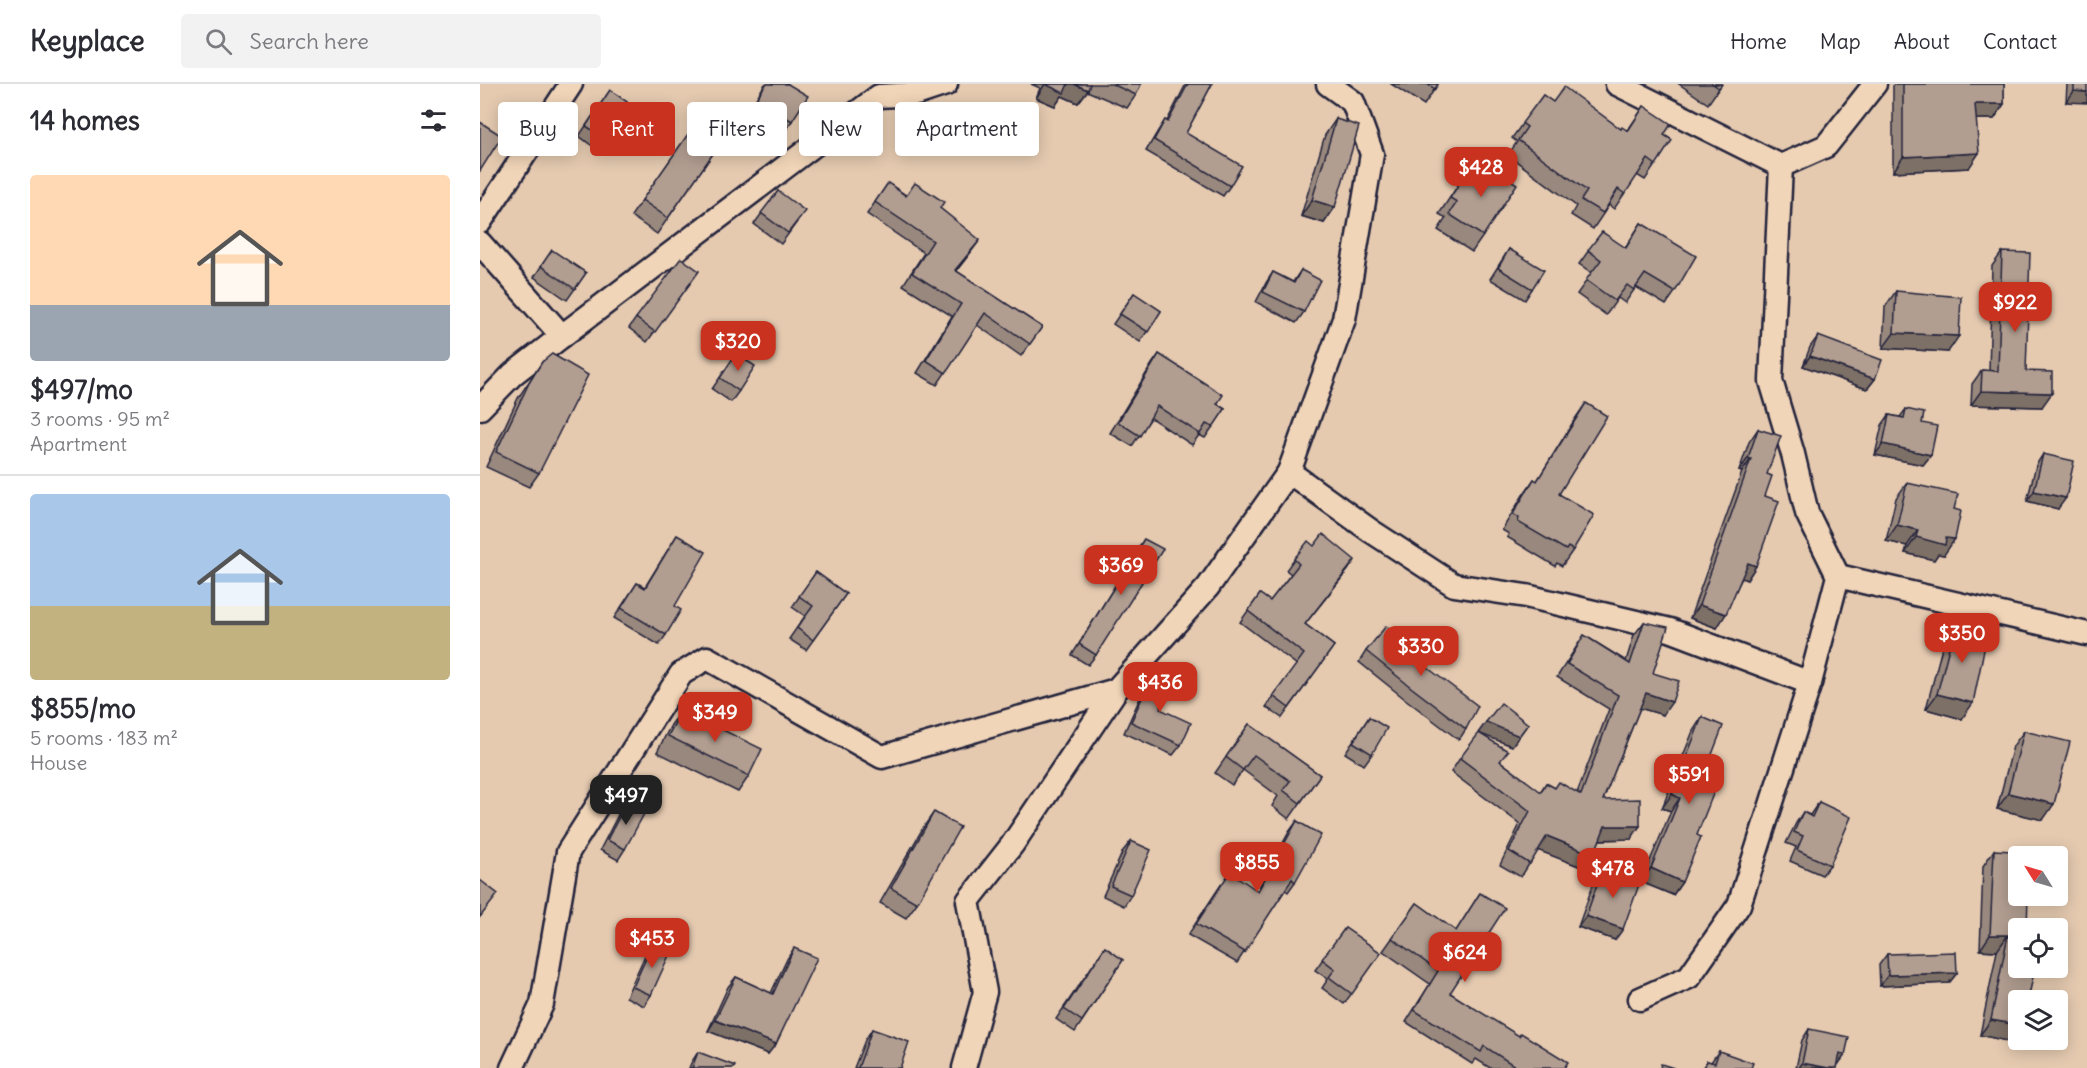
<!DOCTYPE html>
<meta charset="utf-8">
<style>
:root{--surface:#fff;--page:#f2f2f3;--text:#2b2b33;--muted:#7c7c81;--line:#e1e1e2;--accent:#c8321e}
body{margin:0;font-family:Delius,sans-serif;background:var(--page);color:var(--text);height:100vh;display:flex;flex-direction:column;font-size:22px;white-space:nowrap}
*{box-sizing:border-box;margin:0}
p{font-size:20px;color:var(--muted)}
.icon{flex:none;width:33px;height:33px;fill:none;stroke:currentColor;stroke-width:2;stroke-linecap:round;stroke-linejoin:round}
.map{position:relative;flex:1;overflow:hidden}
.side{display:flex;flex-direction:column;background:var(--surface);width:480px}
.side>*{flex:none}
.banner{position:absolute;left:18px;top:18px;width:570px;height:54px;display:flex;gap:12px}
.needle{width:39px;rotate:307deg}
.tools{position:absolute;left:1528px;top:762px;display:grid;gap:12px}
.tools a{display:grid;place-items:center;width:60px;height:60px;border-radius:6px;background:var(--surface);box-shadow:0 3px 15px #0003;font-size:30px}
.price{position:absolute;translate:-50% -51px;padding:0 14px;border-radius:12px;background:var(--accent);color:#fff;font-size:20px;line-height:39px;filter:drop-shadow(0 2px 3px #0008)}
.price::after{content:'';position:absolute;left:50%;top:36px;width:18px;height:14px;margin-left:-9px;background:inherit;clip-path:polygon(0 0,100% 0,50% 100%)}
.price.on{background:#222;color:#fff}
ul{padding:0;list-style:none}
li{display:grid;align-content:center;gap:12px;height:318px;padding:0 30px}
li+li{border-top:2px solid var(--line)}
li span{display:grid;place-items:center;height:186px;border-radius:6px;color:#555}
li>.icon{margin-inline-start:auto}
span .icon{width:108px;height:108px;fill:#fffc;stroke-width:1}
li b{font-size:26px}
h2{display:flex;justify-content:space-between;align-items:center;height:72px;padding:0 30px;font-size:26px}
.tag{padding:0 21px;border-radius:6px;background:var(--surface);box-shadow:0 3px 15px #0003;font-size:21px;line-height:54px}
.tag.on{background:var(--accent);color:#fff}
header{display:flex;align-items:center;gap:36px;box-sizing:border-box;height:84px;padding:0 30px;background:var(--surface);border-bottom:2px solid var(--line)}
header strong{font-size:28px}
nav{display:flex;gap:33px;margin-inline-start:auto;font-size:21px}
.search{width:420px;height:54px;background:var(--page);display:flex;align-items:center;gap:15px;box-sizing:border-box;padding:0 21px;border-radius:6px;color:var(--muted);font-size:22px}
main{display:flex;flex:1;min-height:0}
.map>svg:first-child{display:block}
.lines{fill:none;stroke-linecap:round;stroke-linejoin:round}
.street-casing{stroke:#22223b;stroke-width:27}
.street{stroke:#f1d5b8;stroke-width:22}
.wall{fill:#99887d;stroke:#22223b;stroke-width:1.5}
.shaded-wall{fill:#7d6f66;stroke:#22223b;stroke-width:1.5}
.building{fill:#b29e91;stroke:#22223b;stroke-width:1.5}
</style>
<header>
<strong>Keyplace</strong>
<div class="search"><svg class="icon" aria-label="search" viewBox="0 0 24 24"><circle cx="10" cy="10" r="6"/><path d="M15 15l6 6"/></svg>Search here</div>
<nav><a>Home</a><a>Map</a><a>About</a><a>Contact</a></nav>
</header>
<main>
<section class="side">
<h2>14 homes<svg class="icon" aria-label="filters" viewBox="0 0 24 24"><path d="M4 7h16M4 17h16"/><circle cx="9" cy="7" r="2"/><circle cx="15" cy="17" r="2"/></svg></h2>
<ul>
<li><span style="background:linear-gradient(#ffd9b3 70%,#9aa5b1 0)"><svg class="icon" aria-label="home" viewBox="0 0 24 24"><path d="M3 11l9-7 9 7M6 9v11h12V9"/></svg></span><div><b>$497/mo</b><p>3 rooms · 95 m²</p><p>Apartment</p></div></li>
<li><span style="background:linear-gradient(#a9c7e8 60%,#c2b280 0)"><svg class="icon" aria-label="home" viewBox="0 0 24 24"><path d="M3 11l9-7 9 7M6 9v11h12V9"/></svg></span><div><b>$855/mo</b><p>5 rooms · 183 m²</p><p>House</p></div></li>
</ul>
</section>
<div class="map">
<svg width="1607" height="984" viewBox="0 0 1607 984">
<rect width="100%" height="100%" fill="#e5cab0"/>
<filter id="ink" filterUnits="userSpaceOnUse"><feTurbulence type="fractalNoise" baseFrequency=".0167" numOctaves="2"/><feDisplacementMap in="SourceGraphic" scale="12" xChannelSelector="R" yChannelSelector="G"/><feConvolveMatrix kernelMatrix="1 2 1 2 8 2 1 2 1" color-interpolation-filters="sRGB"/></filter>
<g filter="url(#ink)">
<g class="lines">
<defs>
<g id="street">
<polyline points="1137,0 1301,82 1346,62 1395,0"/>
<polyline points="0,138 91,0"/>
<polyline points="0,159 82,252"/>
<polyline points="0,324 33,290 82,252 399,12 436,10 466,0"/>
<polyline points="809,388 891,447 974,501 1046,512 1190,546 1330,599 1358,492 1327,429 1313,370 1291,297 1301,82"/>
<polyline points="1358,492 1607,550"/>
<polyline points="1160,915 1209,893 1259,821 1330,599"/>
<polyline points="32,984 62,920 88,768 201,590 227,574 402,673 636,606"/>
<polyline points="484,984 505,908 488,817 532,761 636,606 728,503 809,388 864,235 892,70 873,18 848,0"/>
</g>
</defs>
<!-- street casing -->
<use href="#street" class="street-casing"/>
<!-- street -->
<use href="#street" class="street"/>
</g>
<!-- wall -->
<g class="wall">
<polygon points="285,0 308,0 312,37 305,48 269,26"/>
<polygon points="551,0 661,0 656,11 647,24 607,7 598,19 582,12 575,22 556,14 560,4"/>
<polygon points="706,0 732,0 706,49 750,102 743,112 666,67 678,47 685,36 687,37"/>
<polygon points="911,0 958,0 944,21"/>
<polygon points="1199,0 1242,0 1228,20"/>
<polygon points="1414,0 1524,0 1524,20 1514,35 1496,35 1489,84 1413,88 1413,2"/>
<polygon points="1587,0 1607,0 1586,18"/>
<polygon points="130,6 147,18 115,64 99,52"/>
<polygon points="1063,11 1073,18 1141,45 1148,46 1164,22 1184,51 1192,56 1165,96 1157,91 1134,125 1129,121 1113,145 1091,131 1096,122 1028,71 1037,58 1032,54"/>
<polygon points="856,35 855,123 844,139 821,132 845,51"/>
<polygon points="211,46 237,64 177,150 151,132"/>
<polygon points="1002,78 1003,152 992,168 958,146 966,134 959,130 986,89 992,93"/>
<polygon points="408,99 426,111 460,124 491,168 476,187 562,243 541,272 497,241 457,301 437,289 472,232 423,201 444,169 387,130"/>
<polygon points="298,107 317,138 301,160 274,140"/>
<polygon points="1161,139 1195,208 1186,221 1156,203 1145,219 1138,214 1126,231 1097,210 1112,189 1099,180 1122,148 1145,164"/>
<polygon points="1029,165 1052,205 1045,216 1010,195"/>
<polygon points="72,166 106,189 87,216 54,193"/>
<polygon points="1522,168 1546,287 1562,323 1491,321 1492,300 1502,286 1509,287 1512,182"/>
<polygon points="821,186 824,228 816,239 776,218 786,199 793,188 813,198"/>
<polygon points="219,187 167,258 149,244 156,234"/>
<polygon points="1416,207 1468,268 1403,264 1405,223"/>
<polygon points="654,209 681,227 660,258 633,240"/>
<polygon points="1338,252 1395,295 1387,305 1323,282 1330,263"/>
<polygon points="256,270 259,307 251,318 232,305"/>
<polygon points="679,270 737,320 745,325 725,354 719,351 712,361 671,334 652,362 630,349 672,280"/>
<polygon points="62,278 59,389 49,403 6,383 38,314"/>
<polygon points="1106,319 1079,410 1093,466 1082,482 1077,479 1075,482 1027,453 1029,450 1022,446 1043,411 1054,395 1057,397 1095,335"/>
<polygon points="1426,325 1442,339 1451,371 1443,381 1395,371 1402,341 1409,331 1420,333"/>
<polygon points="1278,345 1287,390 1276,482 1267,496 1262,494 1237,544 1210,534 1262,388 1259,387 1269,358"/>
<polygon points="1563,370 1578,425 1547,417 1556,381"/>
<polygon points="1427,399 1464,471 1458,470 1454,476 1425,469 1427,462 1406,457 1416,414"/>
<polygon points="197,451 186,551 179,561 134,534 157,499 165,503"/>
<polygon points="664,455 616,571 608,581 592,571"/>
<polygon points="814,475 868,486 825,540 854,562 802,634 786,623 817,581 760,538 780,510 790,517 811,490 806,486"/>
<polygon points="336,488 366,510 326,566 309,555 325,532 312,523"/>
<polygon points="1476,537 1497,559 1482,635 1446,625 1465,552"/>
<polygon points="1164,538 1173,589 1183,631 1160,624 1123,716 1151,755 1120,756 1104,784 1058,766 1041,793 1020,781 1040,740 971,688 980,674 1020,677 1060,708 1066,699 1075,704 1097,709 1129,625 1077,593 1104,551 1146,577 1154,551"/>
<polygon points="886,567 933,572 986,645 979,656 925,615 879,578"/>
<polygon points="673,590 680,625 701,661 693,671 644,649 666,601"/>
<polygon points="202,626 269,692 258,708 177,668 191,641"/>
<polygon points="889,633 892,670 884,681 865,669"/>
<polygon points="1222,633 1217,751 1202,798 1193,811 1161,798 1191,727 1182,724 1213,647"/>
<polygon points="769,640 840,691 809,735 792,722 798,712 763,686 752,701 735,689"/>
<polygon points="1544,647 1563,736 1517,725 1533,662"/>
<polygon points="147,718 145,765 138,776 120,766 139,729"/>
<polygon points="1339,718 1350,781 1342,791 1310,777 1316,763 1306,759 1316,739 1323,728 1330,731"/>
<polygon points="454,728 437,819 426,834 400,819 443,744"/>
<polygon points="817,737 815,798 808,808 805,806 757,879 708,851 742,799 777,807 809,748"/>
<polygon points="651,757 651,811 644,822 623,812 643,767"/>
<polygon points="1514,766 1539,916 1539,947 1531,958 1500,951 1517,867 1500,866 1503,782"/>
<polygon points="1123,784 1135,856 1098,843 1115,795"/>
<polygon points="1000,809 970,909 1084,984 1010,984 996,975 992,980 926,938 950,900 903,867 937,819 976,847"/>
<polygon points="865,844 901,869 864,920 842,904 848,895 835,886"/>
<polygon points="173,859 171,911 164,922 146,913 166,869"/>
<polygon points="625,863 643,876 595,948 576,935"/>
<polygon points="314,864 288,970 228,947 248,903 256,893 291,909 307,875"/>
<polygon points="1407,870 1477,889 1469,899 1400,902 1399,881"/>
<polygon points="392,945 420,984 374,984 385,956"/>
<polygon points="1329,945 1365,971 1357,981 1357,984 1316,984 1322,956"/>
<polygon points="1239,967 1271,984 1222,984 1227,977 1231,978"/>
<polygon points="218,968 254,984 209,984 211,979"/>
</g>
<!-- shaded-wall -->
<g class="shaded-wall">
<polygon points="565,0 594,0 608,6 598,19 582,12 575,22 556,14"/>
<polygon points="1594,7 1607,8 1607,19 1586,18"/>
<polygon points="1495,20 1524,20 1514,35 1484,35"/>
<polygon points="1499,69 1489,84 1413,88 1423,73"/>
<polygon points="832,116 855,123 844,139 821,132"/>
<polygon points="500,156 491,168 467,199 475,186"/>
<polygon points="1414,249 1479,252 1468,268 1403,264"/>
<polygon points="1330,272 1395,295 1387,305 1323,282"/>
<polygon points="1501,307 1572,309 1562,323 1491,321"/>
<polygon points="1403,360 1451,371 1443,381 1395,371"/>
<polygon points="1268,374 1271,375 1262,388 1259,387"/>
<polygon points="1554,407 1586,414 1578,425 1547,417"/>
<polygon points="1417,441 1438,446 1427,462 1406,457"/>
<polygon points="1436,453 1466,454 1475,455 1464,471 1458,470 1454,476 1425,469"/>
<polygon points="875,476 868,486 817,550 825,540"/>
<polygon points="1268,479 1276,482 1267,496 1259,493"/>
<polygon points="1219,521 1246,530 1237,544 1210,534"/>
<polygon points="1166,609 1192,618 1183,631 1156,623"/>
<polygon points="1457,610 1493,619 1482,635 1446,625"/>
<polygon points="1006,638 1048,640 1032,662 998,649"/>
<polygon points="1528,709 1574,720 1563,736 1517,725"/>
<polygon points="1192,710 1200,714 1191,727 1182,724"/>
<polygon points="1125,742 1160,742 1151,755 1115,756"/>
<polygon points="1067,752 1114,771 1104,784 1057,766"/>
<polygon points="1171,784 1202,798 1193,811 1161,798"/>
<polygon points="1106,832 1143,845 1135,856 1098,843"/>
<polygon points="1510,851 1528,851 1517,867 1500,866"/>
<polygon points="1477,889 1469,899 1400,902 1408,891"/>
<polygon points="235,936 296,960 288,970 228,947"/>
<polygon points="1511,936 1539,941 1539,947 1531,958 1500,951"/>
<polygon points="1360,969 1365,971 1358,981 1352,980"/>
<polygon points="1322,979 1349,984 1319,984"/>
</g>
<!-- building -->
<g class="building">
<polygon points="286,0 308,0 328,12 312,37 276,15"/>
<polygon points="565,0 588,0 584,9"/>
<polygon points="594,0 610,0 608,6"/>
<polygon points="632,0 661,0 656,11"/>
<polygon points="708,0 732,0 706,49 762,82 750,102 674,56 685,36 688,38"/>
<polygon points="947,0 958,0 955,5"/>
<polygon points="1233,0 1242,0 1239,4"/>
<polygon points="1423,0 1524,0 1524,20 1495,20 1499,69 1423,73"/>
<polygon points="1594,0 1607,0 1607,8 1594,7"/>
<polygon points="1084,3 1141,45 1142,43 1148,47 1164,22 1191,40 1184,51 1192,56 1176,81 1168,75 1145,110 1138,105 1123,129 1101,116 1107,107 1038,56 1047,43 1042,39 1063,11 1073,18"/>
<polygon points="130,6 147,18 123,53 106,42"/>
<polygon points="856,35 879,42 855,123 832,116"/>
<polygon points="0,38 22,52 0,87"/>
<polygon points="211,46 237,64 188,134 162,116"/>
<polygon points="1002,78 1037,100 1003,152 969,130 977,118 970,114 986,89 992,94"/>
<polygon points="408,99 426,112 435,99 464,118 460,124 500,156 475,186 562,243 550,260 505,229 466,289 446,276 481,220 432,189 453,157 395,118"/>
<polygon points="298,107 325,127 308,149 281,129"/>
<polygon points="1161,139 1216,172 1195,208 1165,190 1154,206 1147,201 1135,217 1106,196 1121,176 1108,166 1122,148 1146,164"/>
<polygon points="1029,165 1064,186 1052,205 1018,184"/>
<polygon points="72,166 106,189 95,205 61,182"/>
<polygon points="1522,168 1550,169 1546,287 1572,288 1572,309 1501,307 1502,286 1518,287"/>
<polygon points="201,174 219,187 175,248 156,234"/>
<polygon points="821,186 840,196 824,228 783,208 793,188 814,199"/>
<polygon points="1416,207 1481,213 1479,252 1414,249"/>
<polygon points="654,209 681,227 668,248 640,230"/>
<polygon points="1338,252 1402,276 1395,295 1330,272"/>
<polygon points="72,270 108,291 59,389 16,368 49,299 62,278"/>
<polygon points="256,270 275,282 259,307 240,294"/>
<polygon points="679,270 743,311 737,320 745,325 733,343 726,340 720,350 677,322 660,352 638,338"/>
<polygon points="1106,319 1127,332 1079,410 1114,431 1093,466 1088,463 1086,466 1038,438 1039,434 1033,430 1054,395 1057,397"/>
<polygon points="1426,325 1444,329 1442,339 1457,342 1451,371 1403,360 1409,331 1424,334"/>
<polygon points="1278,345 1301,352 1287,390 1292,392 1285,412 1299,417 1276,482 1268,479 1246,530 1219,521 1271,375 1268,374"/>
<polygon points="1563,370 1594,377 1586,414 1554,407"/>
<polygon points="1427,399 1478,410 1474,425 1481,427 1475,455 1466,454 1465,461 1436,453 1438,446 1417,441"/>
<polygon points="843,450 875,476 825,540 854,562 809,624 793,612 824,570 768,527 780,510 790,517 819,480 814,475 828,457 834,462"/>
<polygon points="197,451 226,468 195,522 201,526 186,551 141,524 157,499 165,504"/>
<polygon points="664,455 683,465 616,571 599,560"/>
<polygon points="336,488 366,510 333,556 317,544 333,522 319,512"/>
<polygon points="1476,537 1501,543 1497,559 1505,561 1493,619 1457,610"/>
<polygon points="1164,538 1188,543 1173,589 1199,597 1192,618 1166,609 1123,716 1160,715 1160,742 1125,742 1114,771 1067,752 1050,780 1029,767 1050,727 980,674 999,649 1028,667 1020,677 1061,708 1066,699 1075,704 1079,698 1101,711 1138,611 1087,580 1104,551 1150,580"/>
<polygon points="906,542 937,566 932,572 998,622 986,645 932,604 886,567"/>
<polygon points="673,590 692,599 680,625 711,639 701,661 651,638"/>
<polygon points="1021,619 1048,640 1039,652 1006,638"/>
<polygon points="202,626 282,665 269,692 188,652"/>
<polygon points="889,633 907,644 892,670 873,658"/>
<polygon points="1222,633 1243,642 1221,699 1235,705 1217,751 1221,753 1202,798 1171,784 1200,714 1192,710"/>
<polygon points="769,640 840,691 820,719 803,706 810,697 774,671 763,686 746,673"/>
<polygon points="1544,647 1590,658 1574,720 1528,709"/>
<polygon points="147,718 165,728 145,765 127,756"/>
<polygon points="1339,718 1371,733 1350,781 1317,766 1323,752 1314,748 1323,728 1332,733"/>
<polygon points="454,728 480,743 437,819 411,804"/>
<polygon points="817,737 841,751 815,798 812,795 765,868 716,840 750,788 778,807"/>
<polygon points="651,757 671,766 651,811 631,802"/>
<polygon points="1514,766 1550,768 1550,772 1539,772 1539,812 1548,812 1547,844 1539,844 1539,884 1555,884 1548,916 1539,916 1539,941 1511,936 1528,851 1510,851"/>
<polygon points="1123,784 1160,798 1143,845 1106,832"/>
<polygon points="0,796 18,810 0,833"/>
<polygon points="1000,809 1025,824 970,909 1039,952 1041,949 1088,978 1084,984 1038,984 1004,962 1001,968 934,926 958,887 912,854 937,819 976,847"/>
<polygon points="865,844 901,869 872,910 849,893 855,885 842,875"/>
<polygon points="173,859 191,867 171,911 153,903"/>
<polygon points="625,863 643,876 602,937 584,925"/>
<polygon points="314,864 337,874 296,960 235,936 256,893 293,910"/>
<polygon points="1476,868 1477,889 1408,891 1407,870"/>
<polygon points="392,945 429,958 420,984 378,984"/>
<polygon points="1329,945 1369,953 1365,971 1360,969 1357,984 1349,984 1322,979"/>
<polygon points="1239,967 1273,979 1271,984 1224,984 1227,977 1235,979"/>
<polygon points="218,968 255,982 254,984 212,984"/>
<polygon points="1181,980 1194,984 1180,984"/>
</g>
</g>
</svg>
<div class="tools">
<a><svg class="needle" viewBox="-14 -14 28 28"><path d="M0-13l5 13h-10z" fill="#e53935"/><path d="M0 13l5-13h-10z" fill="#7c7c81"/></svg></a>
<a><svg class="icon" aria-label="locate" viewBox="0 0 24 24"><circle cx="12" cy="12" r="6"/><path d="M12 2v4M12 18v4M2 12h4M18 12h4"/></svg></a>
<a><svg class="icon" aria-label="layers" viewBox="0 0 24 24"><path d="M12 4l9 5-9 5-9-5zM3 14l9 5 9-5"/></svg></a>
</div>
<b class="price" style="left:1001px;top:114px">$428</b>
<b class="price" style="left:1535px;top:249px">$922</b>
<b class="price" style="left:258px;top:288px">$320</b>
<b class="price" style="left:641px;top:512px">$369</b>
<b class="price" style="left:1482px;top:580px">$350</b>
<b class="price" style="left:941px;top:593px">$330</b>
<b class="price" style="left:680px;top:629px">$436</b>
<b class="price" style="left:235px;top:659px">$349</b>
<b class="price" style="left:1209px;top:721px">$591</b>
<b class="price on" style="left:146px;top:742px">$497</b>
<b class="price" style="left:777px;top:809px">$855</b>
<b class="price" style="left:1133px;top:815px">$478</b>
<b class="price" style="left:172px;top:885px">$453</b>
<b class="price" style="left:985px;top:899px">$624</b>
<div class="banner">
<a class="tag">Buy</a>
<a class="tag on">Rent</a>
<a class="tag">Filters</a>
<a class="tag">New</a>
<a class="tag">Apartment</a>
</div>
</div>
</main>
